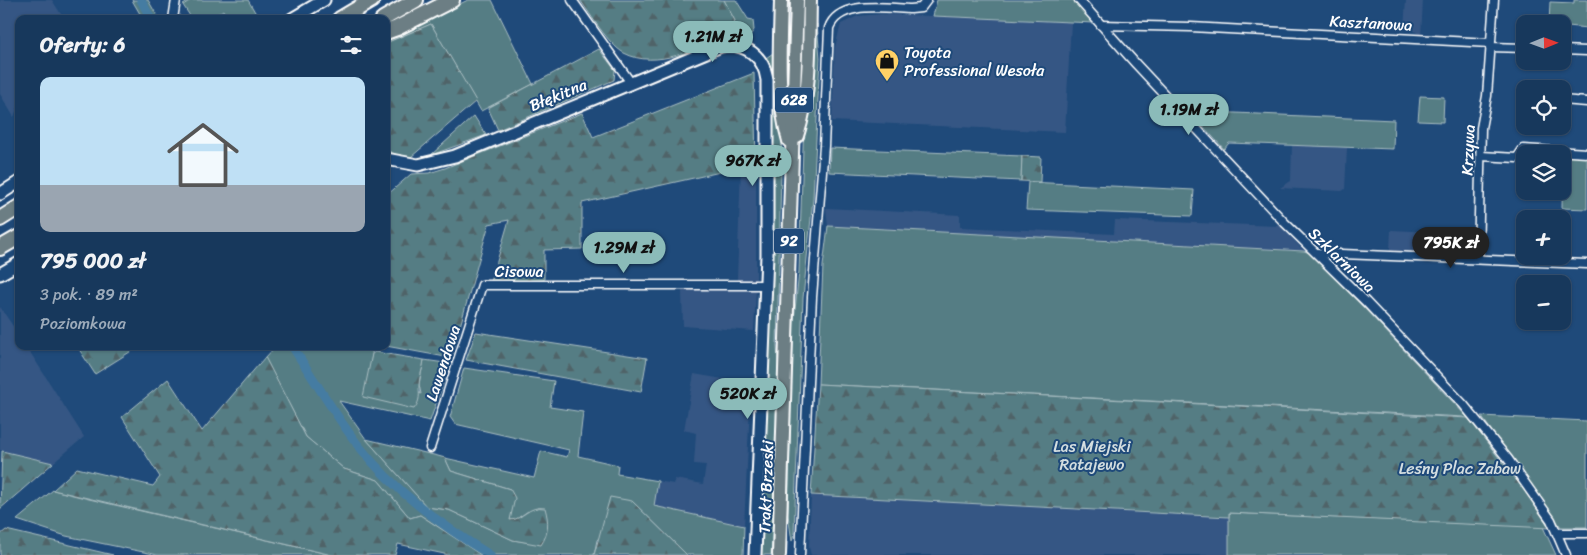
<!DOCTYPE html>
<html lang="pl">
<meta charset="utf-8">
<style>
:root{--surface:#17385c;--page:#203f62;--text:#f1f3f6;--muted:#9eacbb;--line:#365272;--accent:#8bbbb9}
body{margin:0;font-family:Sriracha,sans-serif;background:var(--page);color:var(--text);height:100vh;display:flex;flex-direction:column;font-size:19px;white-space:nowrap}
*{box-sizing:border-box;margin:0}
p{font-size:16px;color:var(--muted)}
.icon{flex:none;width:28px;height:28px;fill:none;stroke:currentColor;stroke-width:2;stroke-linecap:round;stroke-linejoin:round}
.map{position:relative;flex:1;overflow:hidden}
.drawer{position:absolute;left:15px;top:15px;width:375px;height:335px;display:flex;flex-direction:column;background:var(--surface);border-radius:10px;box-shadow:0 1px 4px #0004,0 0 0 1px var(--line)}
.drawer>*{flex:none}
.needle{width:32px;rotate:89deg}
.controls{position:absolute;left:1516px;top:15px;display:grid;gap:10px}
.controls a{display:grid;place-items:center;width:55px;height:55px;border-radius:10px;background:var(--surface);box-shadow:0 1px 4px #0004,0 0 0 1px var(--line);font-size:25px}
.price{position:absolute;translate:-50% -42px;padding:0 11px;border-radius:18px;background:var(--accent);color:#111;font-size:16px;line-height:32px;filter:drop-shadow(0 1px 2px #0008)}
.price::after{content:'';position:absolute;left:50%;top:30px;width:15px;height:11px;margin-left:-8px;background:inherit;clip-path:polygon(0 0,100% 0,50% 100%)}
.price.on{background:#222;color:#fff}
ul{padding:0;list-style:none}
li{display:grid;align-content:center;gap:10px;height:265px;padding:0 25px}
li span{display:grid;place-items:center;height:155px;border-radius:10px;color:#555}
li>.icon{margin-inline-start:auto}
span .icon{width:90px;height:90px;fill:#fffc;stroke-width:1}
li b{font-size:21px}
h2{display:flex;justify-content:space-between;align-items:center;height:60px;padding:0 25px;font-size:21px}
.map>svg:first-child{display:block}
.built{fill:#365784}
.green{fill:#557d84;stroke:#aabec2}
.forest{fill:url(#forest-firs);stroke:#aabec2}
.lines{fill:none;stroke-linecap:round;stroke-linejoin:round}
.canal{stroke:#457ca2;stroke-width:9}
.street-casing{stroke:#fff;stroke-width:11}
.secondary-casing{stroke:#fff;stroke-width:15}
.primary-casing{stroke:#fff;stroke-width:16}
.highway-casing{stroke:#fff;stroke-width:18}
.street{stroke:#1f4a7a;stroke-width:8}
.secondary{stroke:#1f4a7a;stroke-width:11}
.primary{stroke:#6c7e84;stroke-width:12}
.highway{stroke:#6c7e84;stroke-width:14}
.labels{text-anchor:middle;dominant-baseline:central;stroke-width:4;stroke-linejoin:round;paint-order:stroke}
.shield{fill:#1f4a7a;stroke:#bcc9d7;stroke-width:1}
.shield-label{font-size:15px;font-weight:bold;fill:#fff}
.street-label{font-size:16px;fill:#fff;stroke:#1f4a7a}
.poi-label{font-size:16px;fill:#fff;stroke:#1f4a7a;text-anchor:start}
.park-label{font-size:16px;fill:#d4dee0;stroke:#1f4a7a}
</style>
<div class="map">
<svg width="1587" height="555" viewBox="0 0 1587 555">
<defs>
<pattern id="forest-firs" width="22" height="20" patternUnits="userSpaceOnUse" patternTransform="scale(1.25)"><rect width="22" height="20" fill="#557d84"/><path d="M5 1l3.5 6h-7zM16 11l3.5 6h-7z" fill="#506468"/></pattern>
</defs>
<rect width="100%" height="100%" fill="#1f4a7a"/>
<filter id="ink" filterUnits="userSpaceOnUse"><feTurbulence type="fractalNoise" baseFrequency=".02" numOctaves="2"/><feDisplacementMap in="SourceGraphic" scale="10" xChannelSelector="R" yChannelSelector="G"/><feConvolveMatrix kernelMatrix="1 2 1 2 8 2 1 2 1" color-interpolation-filters="sRGB"/></filter>
<g filter="url(#ink)">
<!-- built -->
<g class="built">
<polygon points="0,0 52,0 64,19 19,19 19,103 14,117 0,94"/>
<polygon points="1406,0 1423,0 1421,36 1412,29 1404,28"/>
<polygon points="882,14 1071,22 1065,132 832,121 835,47 841,24 858,16"/>
<polygon points="1292,145 1347,148 1345,189 1342,191 1280,188 1291,181"/>
<polygon points="756,164 756,280 737,280 741,167"/>
<polygon points="826,208 960,215 960,227 1114,234 1115,220 1280,226 1304,251 828,226"/>
<polygon points="1391,230 1474,234 1466,255 1390,251"/>
<polygon points="756,288 754,331 683,326 682,289"/>
<polygon points="0,307 19,335 19,346 26,346 84,437 53,463 0,450"/>
<polygon points="694,374 751,384 744,526 654,506 658,481 673,484 675,479 703,484 706,465 694,464 696,433 684,430"/>
<polygon points="811,495 1229,517 1229,555 811,555 809,547"/>
</g>
<!-- green -->
<g class="green">
<polygon points="132,0 148,0 159,19 143,19"/>
<polygon points="191,0 248,0 259,19 229,19 223,10 210,19 192,19 183,5"/>
<polygon points="468,0 492,0 533,84 481,111 431,24 386,43 386,40"/>
<path d="M 724,0 L 736,0 L 748,19 L 753,20 L 754,30 L 745,42 C 723,35 702,47 682,55 L 728,36 L 735,21 Z"/>
<polygon points="937,0 1073,0 1094,23 933,16"/>
<polygon points="1574,0 1587,0 1587,28 1549,24 1550,2 1574,3"/>
<polygon points="817,24 820,58 813,198 803,298 794,533 792,541 788,515 793,330 799,271 804,118"/>
<polygon points="776,47 782,129 777,345 780,409 771,555 760,555 772,83 772,73 766,58 773,53"/>
<polygon points="1420,96 1444,97 1443,122 1418,121"/>
<polygon points="1189,111 1394,120 1393,149 1229,143 1224,149"/>
<polygon points="830,148 1022,156 1021,181 829,172"/>
<polygon points="1563,155 1587,157 1587,209 1562,208"/>
<polygon points="1028,182 1194,190 1192,216 1026,210"/>
<polygon points="828,226 1304,251 1313,254 1468,418 1521,486 1464,417 818,384 823,266"/>
<polygon points="276,346 373,346 370,369 421,394 419,384 424,360 445,363 449,366 430,421 339,401 366,439 427,507 449,510 513,540 526,542 528,511 515,520 510,520 510,489 451,471 445,458 534,478 541,451 567,457 569,450 455,424 450,417 464,368 554,381 550,407 583,412 578,456 618,465 617,474 658,481 654,506 744,526 743,555 687,555 632,501 597,540 594,555 481,555 420,515 410,518 378,480 344,469 306,437 265,358"/>
<polygon points="1481,416 1587,421 1587,527 1561,527"/>
<polygon points="53,490 89,499 332,555 158,555 66,536 17,520"/>
<polygon points="1229,513 1543,527 1556,555 1229,555"/>
</g>
<!-- forest -->
<g class="forest">
<path d="M 580,0 L 724,0 L 735,21 L 728,36 C 698,48 656,70 624,53 C 608,44 591,15 580,0 Z"/>
<polygon points="431,24 476,101 411,157 400,156 386,150 386,43"/>
<polygon points="599,49 615,70 614,80 498,130 488,108"/>
<polygon points="754,73 756,164 582,203 582,249 544,250 544,280 491,282 509,220 489,224 451,358 386,346 386,196 411,174 429,173 445,168 582,113 593,137"/>
<polygon points="474,116 486,135 431,155"/>
<polygon points="1022,156 1041,157 1040,182 1021,181"/>
<polygon points="476,332 647,358 641,392 466,360"/>
<polygon points="77,346 131,346 133,350 95,374"/>
<path d="M 375,352 L 424,360 C 423,369 419,377 419,385 C 419,395 421,400 414,409 L 363,397 L 372,354 Z"/>
<polygon points="265,357 306,437 344,469 378,480 410,518 420,515 481,555 449,555 398,544 395,555 332,555 53,490 77,468 153,486 160,477 122,417 168,379 202,431"/>
<polygon points="818,384 1468,418 1521,486 1550,528 1229,513 1229,517 811,495"/>
<path d="M 366,439 L 438,456 L 445,458 L 451,471 L 510,489 L 515,498 L 510,520 C 523,520 528,505 545,508 C 549,522 549,533 541,545 L 513,540 L 449,510 L 427,507 Z"/>
<polygon points="2,451 53,463 0,509"/>
<polygon points="610,497 632,501 687,555 594,555"/>
<polygon points="6,530 113,555 0,555 0,535"/>
</g>
<g class="lines">
<!-- canal -->
<g class="canal">
<polyline points="141,0 151,19"/>
<path d="M 292,346 C 314,379 334,414 358,445 C 394,491 441,525 490,555"/>
</g>
<defs>
<g id="street">
<polyline points="572,0 631,83"/>
<polyline points="1079,0 1136,64 1285,223 1366,302 1463,404 1508,459 1551,520 1566,555"/>
<polyline points="173,19 176,0"/>
<polyline points="1101,25 1191,27 1490,43"/>
<polyline points="1490,47 1525,48"/>
<polyline points="1562,50 1587,51"/>
<polyline points="1562,100 1587,102"/>
<polyline points="1481,156 1517,158 1523,149 1587,153"/>
<polyline points="1317,253 1587,264"/>
<polyline points="1478,259 1481,128 1487,96 1494,0"/>
<polyline points="430,448 482,285 766,285"/>
<polyline points="1558,533 1587,533"/>
<path d="M 800,555 L 812,297 L 824,146 L 829,28 C 839,0 884,8 911,9 L 921,8 L 927,0"/>
</g>
<g id="secondary">
<polyline points="292,19 324,0"/>
<path d="M 386,159 L 418,165 L 455,156 L 721,46 C 745,42 764,56 767,80 L 767,255 L 755,555"/>
<polyline points="0,194 19,182"/>
<polyline points="0,274 19,263"/>
</g>
<g id="primary">
<path d="M 781,0 C 780,46 776,97 789,141"/>
<path d="M 797,136 C 811,93 809,45 810,0"/>
<polyline points="779,555 797,0"/>
</g>
<g id="highway">
<polyline points="340,19 372,0"/>
<polyline points="383,19 416,0"/>
<polyline points="386,32 397,28 452,0"/>
<polyline points="0,219 19,207"/>
<polyline points="0,248 19,237"/>
</g>
</defs>
<!-- street casing -->
<use href="#street" class="street-casing"/>
<!-- secondary casing -->
<use href="#secondary" class="secondary-casing"/>
<!-- primary casing -->
<use href="#primary" class="primary-casing"/>
<!-- highway casing -->
<use href="#highway" class="highway-casing"/>
<!-- street -->
<use href="#street" class="street"/>
<!-- secondary -->
<use href="#secondary" class="secondary"/>
<!-- primary -->
<use href="#primary" class="primary"/>
<!-- highway -->
<use href="#highway" class="highway"/>
</g>
</g>
<!-- icons -->
<defs>
<symbol id="shop-pin" viewBox="-11 -11 22 30"><path d="M0 17L-7.5 6A9.5 9.5 0 1 1 7.5 6Z" fill="#ffd166" stroke="#1f4a7a"/><path d="M-5-2.5h2.3a2.7 3.5 0 0 1 5.4 0H5L5.5 6h-11ZM-1.5-2.5h3a1.5 2.3 0 0 0-3 0Z" fill="#111"/></symbol>
</defs>
<g fill-rule="evenodd">
<use href="#shop-pin" x="873" y="47" width="28" height="38"/>
</g>
<g class="labels">
<!-- shield labels -->
<g class="shield">
<rect x="775" y="87.5" width="38" height="25" rx="4"/>
<rect x="774" y="228.5" width="30" height="25" rx="4"/>
</g>
<g class="shield-label">
<text x="794" y="100">628</text>
<text x="789" y="241">92</text>
</g>
<!-- street labels -->
<g class="street-label">
<text transform="translate(1371 23) rotate(3)">Kasztanowa</text>
<text transform="translate(558 95) rotate(-22)">Błękitna</text>
<text transform="translate(1468 150) rotate(-87)">Krzywa</text>
<text transform="translate(1342 260) rotate(44)">Szklarniowa</text>
<text x="519" y="271">Cisowa</text>
<text transform="translate(443 363) rotate(-72)">Lawendowa</text>
<text transform="translate(766 487) rotate(-88)">Trakt Brzeski</text>
</g>
<!-- poi labels -->
<g class="poi-label">
<text x="904" y="52">Toyota<tspan x="904" dy="18">Professional Wesoła</tspan></text>
</g>
<!-- park labels -->
<g class="park-label">
<text x="1092" y="446">Las Miejski<tspan x="1092" dy="18">Ratajewo</tspan></text>
<text x="1460" y="468">Leśny Plac Zabaw</text>
</g>
</g>
</svg>
<div class="controls">
<a><svg class="needle" viewBox="-14 -14 28 28"><path d="M0-13l5 13h-10z" fill="#e53935"/><path d="M0 13l5-13h-10z" fill="#9eacbb"/></svg></a>
<a><svg class="icon" aria-label="locate" viewBox="0 0 24 24"><circle cx="12" cy="12" r="6"/><path d="M12 2v4M12 18v4M2 12h4M18 12h4"/></svg></a>
<a><svg class="icon" aria-label="layers" viewBox="0 0 24 24"><path d="M12 4l9 5-9 5-9-5zM3 14l9 5 9-5"/></svg></a>
<a>+</a>
<a>−</a>
</div>
<b class="price" style="left:713px;top:63px">1.21M zł</b>
<b class="price" style="left:1189px;top:136px">1.19M zł</b>
<b class="price" style="left:753px;top:187px">967K zł</b>
<b class="price on" style="left:1451px;top:269px">795K zł</b>
<b class="price" style="left:624px;top:274px">1.29M zł</b>
<b class="price" style="left:748px;top:420px">520K zł</b>
<section class="drawer">
<h2>Oferty: 6<svg class="icon" aria-label="filters" viewBox="0 0 24 24"><path d="M4 7h16M4 17h16"/><circle cx="9" cy="7" r="2"/><circle cx="15" cy="17" r="2"/></svg></h2>
<ul>
<li><span style="background:linear-gradient(#bfe0f5 70%,#9aa5b1 0)"><svg class="icon" aria-label="home" viewBox="0 0 24 24"><path d="M3 11l9-7 9 7M6 9v11h12V9"/></svg></span><div><b>795 000 zł</b><p>3 pok. · 89 m²</p><p>Poziomkowa</p></div></li>
</ul>
</section>
</div>
